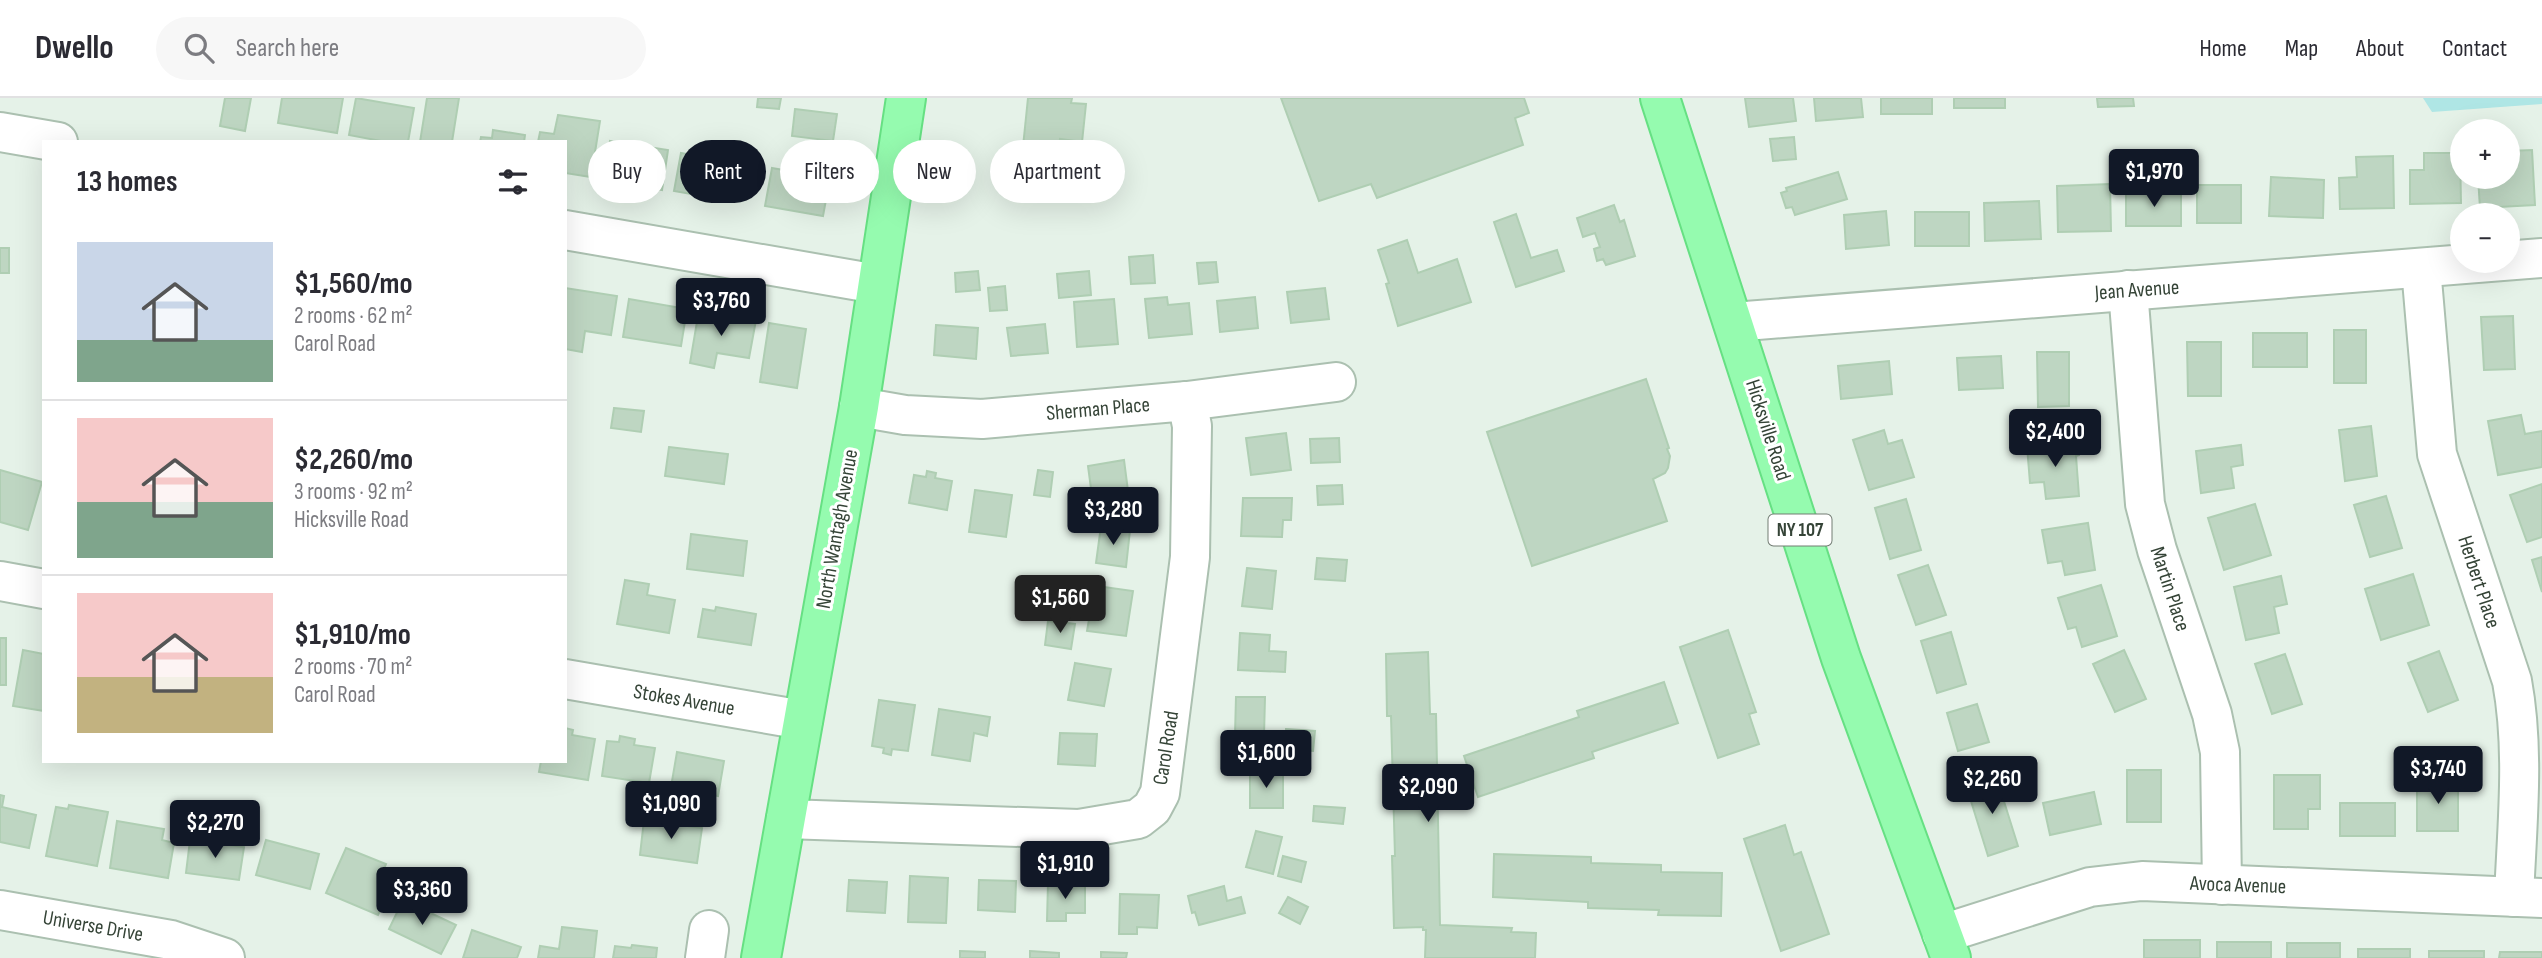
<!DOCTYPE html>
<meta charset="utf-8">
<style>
:root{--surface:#fff;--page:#f7f7f7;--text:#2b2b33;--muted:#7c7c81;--line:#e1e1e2;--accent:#111827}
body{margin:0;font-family:"Sofia Sans Condensed",sans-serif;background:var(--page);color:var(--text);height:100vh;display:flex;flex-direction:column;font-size:26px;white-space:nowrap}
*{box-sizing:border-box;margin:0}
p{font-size:23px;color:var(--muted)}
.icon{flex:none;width:38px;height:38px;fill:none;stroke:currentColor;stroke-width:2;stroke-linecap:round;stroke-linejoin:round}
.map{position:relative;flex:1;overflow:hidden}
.sheet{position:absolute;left:42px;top:42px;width:525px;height:623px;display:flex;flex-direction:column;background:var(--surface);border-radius:0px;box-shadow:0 7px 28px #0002}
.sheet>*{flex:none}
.hud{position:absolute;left:588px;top:42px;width:665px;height:63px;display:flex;gap:14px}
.tools{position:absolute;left:2450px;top:21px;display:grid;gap:14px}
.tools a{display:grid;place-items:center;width:70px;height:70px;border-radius:50%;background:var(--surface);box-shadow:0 7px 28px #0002;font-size:35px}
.price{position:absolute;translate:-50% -60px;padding:0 16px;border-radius:7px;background:var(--accent);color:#fff;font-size:23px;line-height:46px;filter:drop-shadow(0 2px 4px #0008)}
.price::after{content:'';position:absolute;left:50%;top:42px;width:21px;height:16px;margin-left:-10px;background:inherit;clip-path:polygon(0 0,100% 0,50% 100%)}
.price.current{background:#222;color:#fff}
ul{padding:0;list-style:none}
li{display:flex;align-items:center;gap:21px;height:175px;padding:0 35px}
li+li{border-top:2px solid var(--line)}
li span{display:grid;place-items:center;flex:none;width:196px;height:140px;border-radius:0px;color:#555}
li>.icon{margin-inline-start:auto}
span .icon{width:84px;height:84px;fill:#fffc;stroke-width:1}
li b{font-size:30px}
h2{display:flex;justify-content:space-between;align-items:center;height:84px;padding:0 35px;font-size:30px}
.pill{padding:0 24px;border-radius:32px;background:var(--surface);box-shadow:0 7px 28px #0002;font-size:24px;line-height:63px}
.pill.current{background:var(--accent);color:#fff}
header{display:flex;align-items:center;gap:42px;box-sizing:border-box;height:98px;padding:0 35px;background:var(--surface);border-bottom:2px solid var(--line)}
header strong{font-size:33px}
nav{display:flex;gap:38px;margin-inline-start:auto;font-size:24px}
.search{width:490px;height:63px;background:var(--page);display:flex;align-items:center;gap:18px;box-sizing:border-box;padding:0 24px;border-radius:38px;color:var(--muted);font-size:26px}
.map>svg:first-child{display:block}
.green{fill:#afe6e5}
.building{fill:#bed6c2;stroke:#afceb3;stroke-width:2}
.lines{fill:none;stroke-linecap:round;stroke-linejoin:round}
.minor-casing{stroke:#abc0b0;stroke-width:42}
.major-casing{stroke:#66e083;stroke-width:42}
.minor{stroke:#fff;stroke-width:38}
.major{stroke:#95fbaf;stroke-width:38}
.labels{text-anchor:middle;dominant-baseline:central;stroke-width:6;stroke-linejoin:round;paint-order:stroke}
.shield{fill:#fff;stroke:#727c73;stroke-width:2}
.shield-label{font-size:19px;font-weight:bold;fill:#354437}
.street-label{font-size:21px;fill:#354437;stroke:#fff}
</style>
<header>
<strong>Dwello</strong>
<div class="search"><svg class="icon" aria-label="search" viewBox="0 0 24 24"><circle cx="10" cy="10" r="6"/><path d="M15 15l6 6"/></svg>Search here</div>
<nav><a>Home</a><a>Map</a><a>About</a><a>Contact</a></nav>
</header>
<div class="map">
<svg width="2542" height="860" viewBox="0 0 2542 860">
<rect width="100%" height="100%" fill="#e5f2e8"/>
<!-- green -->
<polygon class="green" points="2423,0 2542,0 2542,6 2432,14"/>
<!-- building -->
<g class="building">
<polygon points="225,0 251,0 245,33 220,28"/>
<polygon points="282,0 343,0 337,35 278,25"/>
<polygon points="356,0 414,10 408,44 386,44 349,37"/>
<polygon points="427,0 459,0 452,44 420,44"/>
<polygon points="758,0 781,0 779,11 757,9"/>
<polygon points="1028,0 1072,0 1071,5 1086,6 1082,44 1060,41 1059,58 1064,58 1062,82 1020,78"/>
<polygon points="1281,0 1524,0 1529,15 1515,20 1523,47 1377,100 1371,86 1319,103"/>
<polygon points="1745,0 1793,0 1796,23 1749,29"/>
<polygon points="1814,0 1861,0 1863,19 1816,23"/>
<rect x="1881" y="0" width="51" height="16"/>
<rect x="1954" y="0" width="51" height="10"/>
<polygon points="2097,0 2133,0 2134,8 2098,9"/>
<polygon points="795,11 837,16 833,43 792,38"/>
<polygon points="558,17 600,23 591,79 565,75 565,44 538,44 540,34 554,36"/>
<polygon points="493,32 525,37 524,44 480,44 481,39 492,40"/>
<polygon points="1794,39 1796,61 1773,63 1770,41"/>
<polygon points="610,43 668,52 662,92 603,82"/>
<polygon points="2532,52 2535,107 2480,110 2478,79 2508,79 2508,53"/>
<polygon points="681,55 738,65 731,103 674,93"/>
<polygon points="2424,55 2460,55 2461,105 2410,106 2410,72 2424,72"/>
<polygon points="2393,58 2394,110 2340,111 2339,80 2357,79 2356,59"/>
<polygon points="772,70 830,80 823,118 765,108"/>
<polygon points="1838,74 1847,101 1795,117 1792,109 1786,110 1781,95 1787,93 1786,90"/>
<polygon points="2271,79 2324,82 2323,120 2269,118"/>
<polygon points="2110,86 2111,133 2058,134 2057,88"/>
<rect x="2197" y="87" width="44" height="38"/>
<rect x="2126" y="94" width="55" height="34"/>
<polygon points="2039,103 2041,141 1985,143 1984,105"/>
<polygon points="1614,107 1620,124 1624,122 1635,158 1606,167 1603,161 1597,163 1594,151 1600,149 1595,135 1583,139 1577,120"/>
<polygon points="1886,113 1889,147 1846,151 1844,117"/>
<rect x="1915" y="114" width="54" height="34"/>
<polygon points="1516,116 1531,160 1557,152 1564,173 1516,189 1494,124"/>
<polygon points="1407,142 1418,175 1457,161 1471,204 1398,228 1386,186 1389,185 1378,152"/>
<rect x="0" y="150" width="9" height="25"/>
<polygon points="1153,157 1155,185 1131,186 1129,159"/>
<polygon points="1216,164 1218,184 1199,186 1197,165"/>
<polygon points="978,173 980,192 956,194 955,175"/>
<polygon points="1089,173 1091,197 1059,200 1057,176"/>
<polygon points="1005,188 1007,212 990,213 988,190"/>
<polygon points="565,190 617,198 611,237 585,233 582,254 565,251"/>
<polygon points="1325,190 1329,221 1291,225 1287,194"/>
<polygon points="1167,199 1168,207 1189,205 1192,236 1149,240 1145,201"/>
<polygon points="1255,199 1258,230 1220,234 1217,203"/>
<polygon points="629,201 687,211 681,248 623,239"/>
<polygon points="1114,201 1118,246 1077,249 1074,204"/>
<polygon points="699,212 756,222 749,260 717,255 714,270 690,265"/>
<polygon points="2513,218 2515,271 2484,272 2481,219"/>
<polygon points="769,225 806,231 797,290 760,284"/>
<polygon points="1045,226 1048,255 1011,258 1007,230"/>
<polygon points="936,227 978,230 976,261 934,257"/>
<rect x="2334" y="232" width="32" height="53"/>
<rect x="2253" y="235" width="54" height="34"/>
<polygon points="2187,244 2221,244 2221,298 2188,298"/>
<polygon points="2037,254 2069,254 2069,308 2038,309"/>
<polygon points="2001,258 2003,290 1959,292 1957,260"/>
<polygon points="1889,263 1892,296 1841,301 1838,268"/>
<polygon points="1646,281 1669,350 1667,351 1670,358 1668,370 1665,375 1653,381 1667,423 1532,468 1487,334"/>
<polygon points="614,310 644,313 641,334 611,330"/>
<polygon points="2521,317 2525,336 2542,333 2542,369 2498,377 2488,323"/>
<polygon points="2371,328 2377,378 2345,383 2339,332"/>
<polygon points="1884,332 1888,346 1902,342 1914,379 1869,392 1853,342"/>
<polygon points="1286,335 1291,372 1251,377 1246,340"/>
<polygon points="1339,340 1340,364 1311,365 1310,341"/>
<polygon points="2078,344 2079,357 2076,358 2079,398 2046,401 2044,384 2030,385 2027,348"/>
<polygon points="2241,347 2243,367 2231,369 2234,390 2201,395 2196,353"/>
<polygon points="669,349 728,356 724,386 665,378"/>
<polygon points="1124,362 1128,393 1092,398 1088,368"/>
<polygon points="0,372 42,384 28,432 0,424"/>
<polygon points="1038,372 1053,374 1050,399 1034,397"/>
<polygon points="927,373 936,375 935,380 952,383 947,412 909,405 914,377 926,379"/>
<polygon points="2542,386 2542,439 2527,444 2510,397"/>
<polygon points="1342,387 1343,406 1318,407 1317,388"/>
<polygon points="975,392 1012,397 1006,439 969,434"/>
<polygon points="2386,398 2402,450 2370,459 2354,407"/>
<polygon points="1243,400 1292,400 1291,422 1283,422 1282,439 1241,438"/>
<polygon points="1906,401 1921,452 1890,461 1875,410"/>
<polygon points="2255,406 2271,457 2224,472 2208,420"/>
<polygon points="2088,425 2095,472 2065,477 2062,463 2048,465 2042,432"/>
<polygon points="1101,428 1130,432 1126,469 1096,465"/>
<polygon points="691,436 747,443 743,478 687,471"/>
<polygon points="2542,459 2542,494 2532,462"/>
<polygon points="1317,460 1347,462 1345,483 1315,481"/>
<polygon points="1928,467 1946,517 1916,527 1898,477"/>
<polygon points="1247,470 1276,473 1272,511 1242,508"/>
<polygon points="2413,476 2429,527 2381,542 2365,491"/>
<polygon points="2281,478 2287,506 2274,509 2279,535 2246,542 2234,489"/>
<polygon points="625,482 649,486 647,497 675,502 669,535 617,526"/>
<polygon points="2101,487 2117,538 2082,549 2076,529 2068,531 2058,500"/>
<polygon points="1104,489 1133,493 1126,538 1087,533 1090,516 1081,514 1081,510 1073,509 1076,492 1103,496"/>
<polygon points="716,509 756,516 751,547 698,539 703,511 715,513"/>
<polygon points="1048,523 1075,526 1071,551 1045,547"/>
<polygon points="1728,532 1756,614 1749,616 1759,646 1718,660 1680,549"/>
<polygon points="1951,534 1966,586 1937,595 1921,543"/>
<polygon points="1240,535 1270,537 1269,553 1286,554 1285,574 1238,572"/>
<rect x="0" y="540" width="6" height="47"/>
<polygon points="23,552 44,556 44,613 13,608"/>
<polygon points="2124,552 2146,601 2115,614 2093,566"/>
<polygon points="2439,553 2458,602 2428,614 2408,565"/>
<polygon points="1428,554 1430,616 1436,616 1440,827 1512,830 1511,834 1536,835 1535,860 1425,860 1426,832 1423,832 1423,829 1394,830 1392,758 1395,758 1391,618 1387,618 1386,556"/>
<polygon points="2285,556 2302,606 2272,616 2255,566"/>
<polygon points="1075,565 1111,571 1104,608 1068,602"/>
<polygon points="1664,584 1678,625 1592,654 1594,660 1478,699 1464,658 1579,619 1577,613"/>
<polygon points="1236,599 1265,599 1264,638 1235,637"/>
<polygon points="879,602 915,607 908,653 892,651 891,657 883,655 884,650 872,648"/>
<polygon points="1977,606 1989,644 1958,653 1947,615"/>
<polygon points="939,611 990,619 987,638 974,635 970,663 932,657"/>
<polygon points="565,630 573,632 572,637 595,641 588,682 539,674 541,663 565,663"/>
<polygon points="1286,631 1315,633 1313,653 1285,651"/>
<polygon points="1060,635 1097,636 1095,668 1058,666"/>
<polygon points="620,638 635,641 634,647 655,650 649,685 602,678 607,643 619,644"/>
<polygon points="677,654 724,663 718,698 671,689"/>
<rect x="2127" y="672" width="34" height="52"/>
<rect x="1250" y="673" width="33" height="37"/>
<polygon points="2274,677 2320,677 2320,711 2308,711 2308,731 2274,731"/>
<polygon points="1996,678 2018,748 1988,758 1966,687"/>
<rect x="2417" y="682" width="41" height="51"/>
<polygon points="2094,694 2101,726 2050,737 2043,705"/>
<polygon points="0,697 4,698 2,709 36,717 29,750 0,744"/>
<rect x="2340" y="705" width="55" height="33"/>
<polygon points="69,707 108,714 97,768 46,758 56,709 68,711"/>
<polygon points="1314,708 1345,710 1343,726 1313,723"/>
<polygon points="644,722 702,730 697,765 640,757"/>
<polygon points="117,723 164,731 162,742 174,745 168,780 110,770"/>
<polygon points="1785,727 1794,757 1801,754 1829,836 1781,853 1744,741"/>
<polygon points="1256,733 1282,739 1273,776 1246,769"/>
<polygon points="190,742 244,749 239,782 186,775"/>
<polygon points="266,742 319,756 310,791 256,777"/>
<polygon points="346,750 386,766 380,780 392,785 378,817 326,795"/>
<polygon points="1494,756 1591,759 1591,765 1661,767 1661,774 1722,775 1721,818 1658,817 1659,812 1588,810 1588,804 1493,799"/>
<polygon points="1283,758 1306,764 1301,784 1278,778"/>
<polygon points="910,778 948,780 946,825 908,824"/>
<polygon points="849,782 887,784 885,815 847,813"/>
<polygon points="979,782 1016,783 1015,814 978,812"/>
<polygon points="1048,785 1085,786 1085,815 1066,815 1066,823 1047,823"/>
<polygon points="1224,788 1227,803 1241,799 1245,815 1199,827 1195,814 1192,815 1188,798"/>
<polygon points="1120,796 1159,797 1157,830 1137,829 1137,836 1119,836"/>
<polygon points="1288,799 1308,809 1300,826 1279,815"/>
<polygon points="403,802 456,827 441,856 389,831"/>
<polygon points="562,829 597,833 594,860 538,860 540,848 559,851"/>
<polygon points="472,832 521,849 517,860 463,860"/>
<rect x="2144" y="842" width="56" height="18"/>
<rect x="2217" y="844" width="54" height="16"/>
<rect x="2287" y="845" width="53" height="15"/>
<polygon points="632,847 657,850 656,860 613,860 615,848 631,850"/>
<rect x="2358" y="851" width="52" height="9"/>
<polygon points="960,853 985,854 985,860 960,860"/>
<polygon points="1030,853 1059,855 1059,860 1030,860"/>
<rect x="2429" y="853" width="55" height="7"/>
<polygon points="1101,854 1127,855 1126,860 1101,860"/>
<polygon points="2500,854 2542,854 2542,860 2499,860"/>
</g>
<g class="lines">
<defs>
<g id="minor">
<polyline points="0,34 58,44"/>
<polyline points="565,132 877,186"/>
<path d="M 2421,170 L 2437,356 L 2512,583 C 2525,653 2517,727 2514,799"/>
<polyline points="2128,192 2145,406 2157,452 2212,616 2220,654 2222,787"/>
<polyline points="1733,224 2542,160"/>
<polyline points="859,309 905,317 982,321 1187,303 1336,284"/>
<polyline points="0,483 44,491"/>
<polyline points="565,581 803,622"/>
<polyline points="786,721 1079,731 1138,721 1152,710 1160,695 1190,459 1192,328 1187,303"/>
<polyline points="0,812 171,842 225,860"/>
<polyline points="1942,836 2090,789 2142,783 2542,800"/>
<polyline points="705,860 709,832"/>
</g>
<g id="major">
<polyline points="1660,0 1841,560 1951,860"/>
<polyline points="761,860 859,309 906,0"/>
</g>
</defs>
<!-- minor casing -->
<use href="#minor" class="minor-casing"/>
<!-- major casing -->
<use href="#major" class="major-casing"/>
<!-- minor -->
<use href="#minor" class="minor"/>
<!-- major -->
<use href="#major" class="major"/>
</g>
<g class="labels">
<!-- shield labels -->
<rect class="shield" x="1768.5" y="416.5" width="63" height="31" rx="5"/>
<g class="shield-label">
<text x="1800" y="432">NY 107</text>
</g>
<!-- street labels -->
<g class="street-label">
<text transform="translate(2137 192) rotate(-4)">Jean Avenue</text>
<text transform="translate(1098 311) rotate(-5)">Sherman Place</text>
<text transform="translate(1768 332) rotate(72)">Hicksville Road</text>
<text transform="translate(837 431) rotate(-80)">North Wantagh Avenue</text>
<text transform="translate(2479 484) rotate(72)">Herbert Place</text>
<text transform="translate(2170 491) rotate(72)">Martin Place</text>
<text transform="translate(684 602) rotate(10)">Stokes Avenue</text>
<text transform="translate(1166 650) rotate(-81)">Carol Road</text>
<text transform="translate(2238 787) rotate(2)">Avoca Avenue</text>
<text transform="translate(93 828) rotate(10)">Universe Drive</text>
</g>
</g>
</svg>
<div class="tools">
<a>+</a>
<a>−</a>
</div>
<b class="price" style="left:2154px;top:111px">$1,970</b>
<b class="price" style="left:721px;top:240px">$3,760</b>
<b class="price" style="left:2055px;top:371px">$2,400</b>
<b class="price" style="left:1113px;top:449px">$3,280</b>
<b class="price current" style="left:1060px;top:537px">$1,560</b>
<b class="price" style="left:1266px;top:692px">$1,600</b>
<b class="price" style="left:2438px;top:708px">$3,740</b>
<b class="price" style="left:1992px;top:718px">$2,260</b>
<b class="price" style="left:1428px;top:726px">$2,090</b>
<b class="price" style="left:671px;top:743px">$1,090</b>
<b class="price" style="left:215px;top:762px">$2,270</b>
<b class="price" style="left:1065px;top:803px">$1,910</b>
<b class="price" style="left:422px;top:829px">$3,360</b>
<div class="hud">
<a class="pill">Buy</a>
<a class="pill current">Rent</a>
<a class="pill">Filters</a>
<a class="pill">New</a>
<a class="pill">Apartment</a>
</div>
<section class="sheet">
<h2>13 homes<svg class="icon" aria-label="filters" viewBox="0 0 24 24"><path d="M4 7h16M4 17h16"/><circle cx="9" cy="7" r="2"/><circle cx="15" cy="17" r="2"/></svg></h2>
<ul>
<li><span style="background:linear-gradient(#c9d6e8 70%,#7fa58c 0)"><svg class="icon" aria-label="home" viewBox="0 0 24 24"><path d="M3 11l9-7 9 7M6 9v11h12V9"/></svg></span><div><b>$1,560/mo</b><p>2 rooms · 62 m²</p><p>Carol Road</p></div></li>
<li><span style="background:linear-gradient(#f6c9c9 60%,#7fa58c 0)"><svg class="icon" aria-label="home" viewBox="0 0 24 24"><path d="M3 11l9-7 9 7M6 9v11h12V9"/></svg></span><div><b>$2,260/mo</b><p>3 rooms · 92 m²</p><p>Hicksville Road</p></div></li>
<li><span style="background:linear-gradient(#f6c9c9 60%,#c2b280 0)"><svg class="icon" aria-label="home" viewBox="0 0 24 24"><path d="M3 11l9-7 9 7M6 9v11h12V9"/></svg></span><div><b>$1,910/mo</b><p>2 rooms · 70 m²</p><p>Carol Road</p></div></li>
</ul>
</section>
</div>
